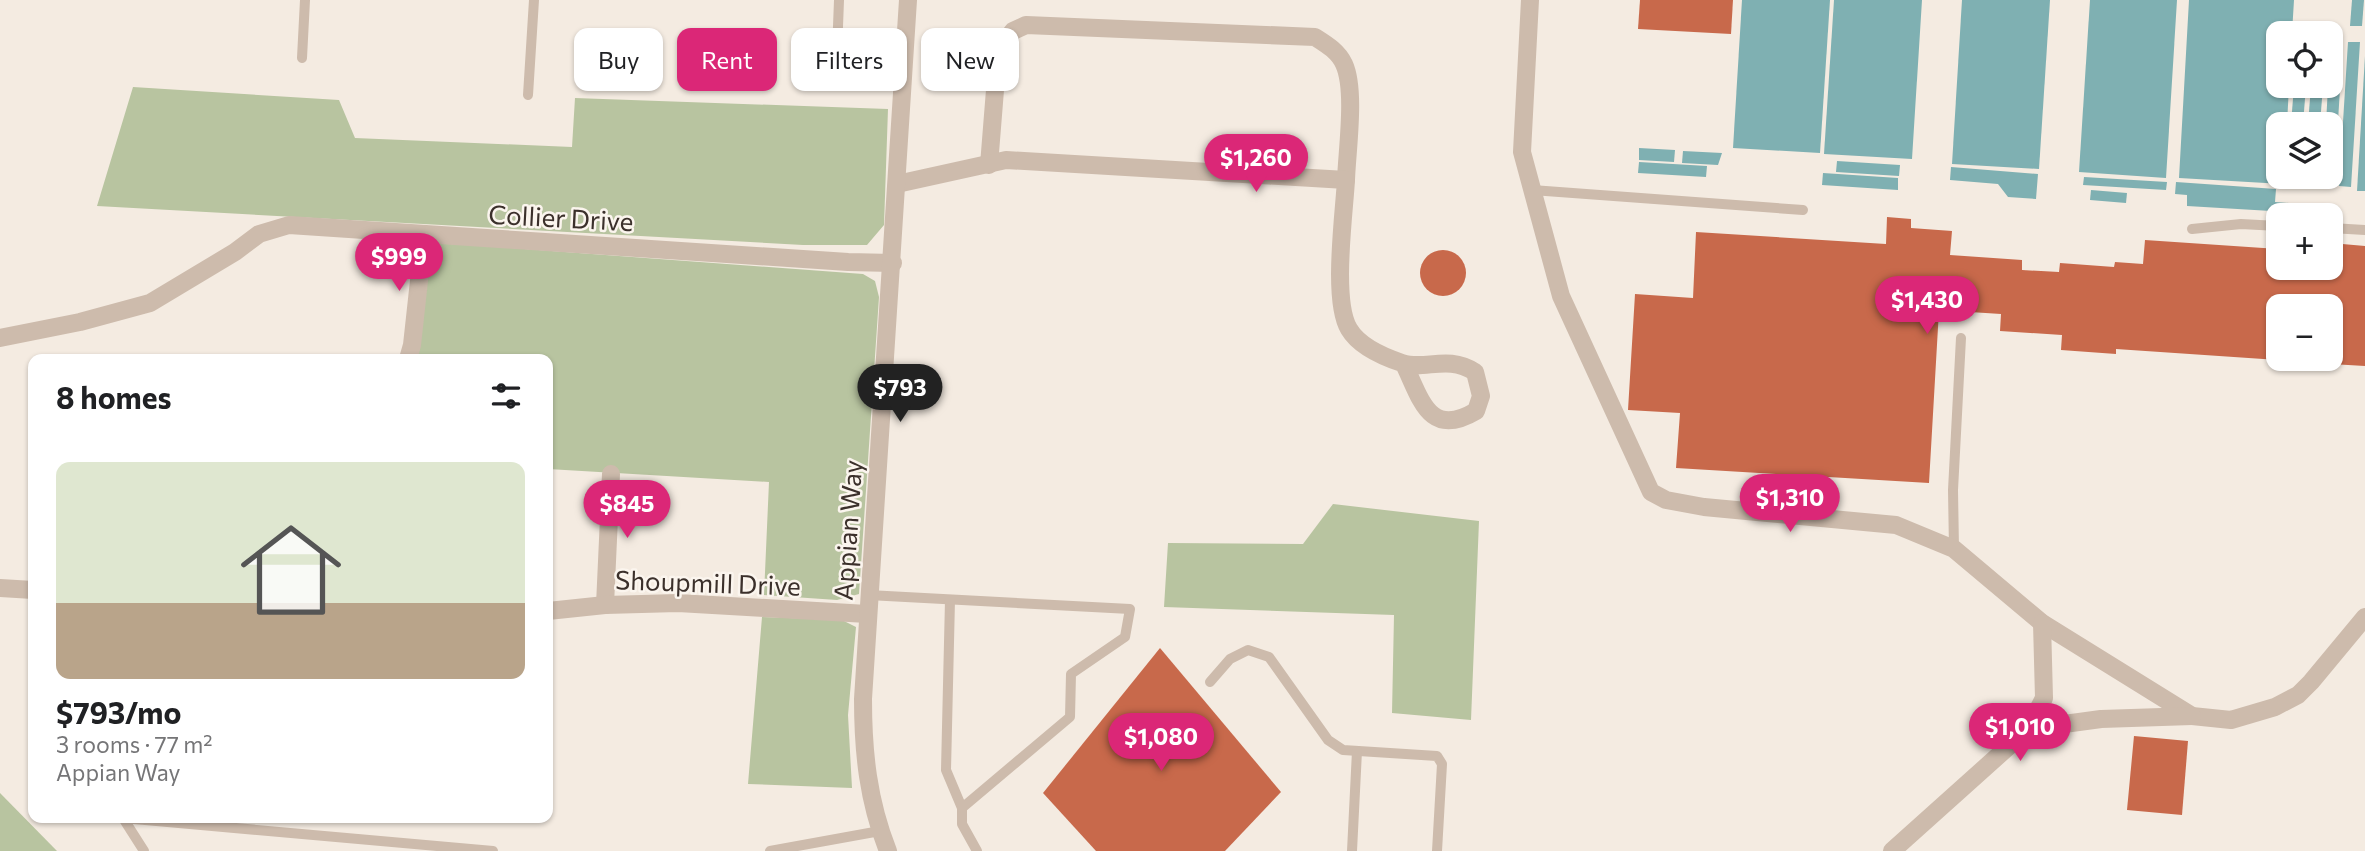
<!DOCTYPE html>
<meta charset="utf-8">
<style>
:root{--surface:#fff;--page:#f2f2f2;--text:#202124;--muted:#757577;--line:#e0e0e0;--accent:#db2777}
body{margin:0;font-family:Commissioner,sans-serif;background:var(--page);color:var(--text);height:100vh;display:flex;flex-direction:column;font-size:26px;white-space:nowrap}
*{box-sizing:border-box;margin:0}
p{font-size:23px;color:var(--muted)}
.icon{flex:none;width:38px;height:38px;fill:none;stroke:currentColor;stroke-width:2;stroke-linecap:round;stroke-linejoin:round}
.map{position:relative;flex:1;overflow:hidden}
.panel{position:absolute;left:28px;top:354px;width:525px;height:469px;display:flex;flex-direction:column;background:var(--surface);border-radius:14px;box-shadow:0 2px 5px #0004}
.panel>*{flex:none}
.hud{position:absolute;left:574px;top:28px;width:665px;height:63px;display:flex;gap:14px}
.fabs{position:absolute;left:2266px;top:21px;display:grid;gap:14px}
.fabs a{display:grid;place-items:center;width:77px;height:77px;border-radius:14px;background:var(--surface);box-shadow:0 2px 5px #0004;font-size:35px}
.price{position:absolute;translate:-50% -60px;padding:0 16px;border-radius:24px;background:var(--accent);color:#fff;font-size:23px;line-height:46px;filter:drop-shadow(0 2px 4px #0008)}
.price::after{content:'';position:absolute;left:50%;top:42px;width:21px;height:16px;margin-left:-10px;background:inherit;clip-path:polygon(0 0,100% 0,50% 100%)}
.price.on{background:#222;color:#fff}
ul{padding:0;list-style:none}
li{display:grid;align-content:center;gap:14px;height:371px;padding:0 28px}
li+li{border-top:2px solid var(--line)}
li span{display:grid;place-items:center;height:217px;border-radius:14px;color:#555}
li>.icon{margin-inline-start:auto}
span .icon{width:126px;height:126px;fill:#fffc;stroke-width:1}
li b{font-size:30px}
h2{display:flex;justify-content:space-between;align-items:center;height:84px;padding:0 28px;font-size:30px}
.chip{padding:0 24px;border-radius:14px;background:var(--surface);box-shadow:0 2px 5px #0004;font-size:24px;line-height:63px}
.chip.on{background:var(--accent);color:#fff}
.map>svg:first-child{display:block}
.green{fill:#b8c4a0}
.water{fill:#7fb0b2}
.building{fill:#c8694b}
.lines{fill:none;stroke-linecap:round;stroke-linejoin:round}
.lane{stroke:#cdbbac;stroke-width:10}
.street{stroke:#cdbbac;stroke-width:18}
.labels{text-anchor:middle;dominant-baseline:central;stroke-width:5;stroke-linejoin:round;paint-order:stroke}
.street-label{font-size:26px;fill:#3b302b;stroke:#fbf5ee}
</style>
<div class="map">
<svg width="2365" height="851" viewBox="0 0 2365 851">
<rect width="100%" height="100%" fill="#f4ebe1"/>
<!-- green -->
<g class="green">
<polygon points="133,87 339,100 355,138 572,147 575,98 888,109 884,225 867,245 803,245 97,206"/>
<polygon points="429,242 863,274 875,281 879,297 859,594 837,600 764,595 769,482 548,469 548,359 417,359"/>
<polygon points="1333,504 1479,521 1471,720 1392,713 1394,615 1164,607 1168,543 1303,544"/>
<polygon points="762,617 842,620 856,627 848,715 852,788 748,784"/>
<polygon points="0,793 57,851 0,851"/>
</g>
<!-- water -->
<g class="water">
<polygon points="1742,0 1830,0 1820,153 1733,148"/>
<polygon points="1834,0 1922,0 1912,159 1824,154"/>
<polygon points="1962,0 2050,0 2039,169 1952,164"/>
<polygon points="2090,0 2177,0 2166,178 2079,172"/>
<polygon points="2189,0 2294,0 2292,33 2278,33 2278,86 2289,86 2287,124 2278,124 2278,177 2284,177 2283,184 2179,178"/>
<polygon points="2352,0 2364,0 2362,26 2350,26"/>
<polygon points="2331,40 2343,41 2334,185 2322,185 2322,177 2331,177 2331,124 2326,124 2328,86 2331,86"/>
<polygon points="2348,42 2360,42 2351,187 2339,186"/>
<polygon points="2365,56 2365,191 2357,191"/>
<polygon points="2294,86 2306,86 2303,124 2291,124"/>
<polygon points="2311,86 2323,86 2320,124 2308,124"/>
<polygon points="1639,148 1675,150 1674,162 1639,160"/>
<polygon points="1683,151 1722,153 1718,165 1682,163"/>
<polygon points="1837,161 1900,165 1899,176 1836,172"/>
<polygon points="1639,162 1707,166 1706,177 1638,173"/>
<polygon points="1951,167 2038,174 2036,199 2008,197 1998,184 1950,180"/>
<polygon points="1823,173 1898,178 1898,190 1822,185"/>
<polygon points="2084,177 2167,182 2166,190 2083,185"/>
<polygon points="2176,182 2276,189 2275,202 2289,203 2288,212 2187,206 2187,195 2175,194"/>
<polygon points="2091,190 2127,193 2126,203 2090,200"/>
</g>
<!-- building -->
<g class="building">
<polygon points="1640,0 1733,0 1731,34 1638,29"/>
<polygon points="1887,217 1911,219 1911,228 1952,231 1950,255 2022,260 2022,270 2059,272 2060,263 2114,267 2115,262 2143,264 2145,240 2278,249 2278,268 2331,268 2331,243 2365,246 2365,366 2331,364 2331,306 2278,306 2278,360 2116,349 2116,354 2061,350 2062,335 2000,331 2001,314 1939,310 1929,483 1676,468 1680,413 1628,410 1635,294 1693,298 1696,232 1886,244"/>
<circle cx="1443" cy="273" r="23"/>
<polygon points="1160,648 1281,792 1225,851 1096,851 1043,793"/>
<polygon points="2134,736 2188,741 2182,815 2127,810"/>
</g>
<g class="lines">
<!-- lane -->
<g class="lane">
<polyline points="302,58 305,0"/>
<polyline points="836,79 839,0"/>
<polyline points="528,95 534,0"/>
<polyline points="1532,190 1803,210"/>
<polyline points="2331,228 2365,230"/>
<polyline points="2192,229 2241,224 2278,226"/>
<polyline points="1954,549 1953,490 1961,338"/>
<polyline points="868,595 1130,609 1125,637 1071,674 1070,717 962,808 962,824 977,851"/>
<polyline points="950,600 946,770 962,808"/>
<polyline points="1210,682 1230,659 1248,650 1269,657 1328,740 1343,750 1437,756 1442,764 1437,851"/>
<polyline points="144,851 123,818 493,851"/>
<polyline points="770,851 880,831"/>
<polyline points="1352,851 1357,751"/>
</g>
<!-- street -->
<g class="street">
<polyline points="1530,0 1522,152 1561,296 1651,492 1666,500 1704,507 1896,525 1954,549 2042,623 2192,716 2231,720 2275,707 2298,695 2311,682 2365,617"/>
<path d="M 989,165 L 997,65 L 1002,45 L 1013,31 L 1026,25 L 1315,37 C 1326,44 1338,51 1344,64 C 1356,90 1347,150 1346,180"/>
<path d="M 897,184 L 1006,160 L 1346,180 C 1344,215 1332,301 1349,329 C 1359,346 1384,357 1402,363 C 1425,371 1447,354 1475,372 L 1481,396 L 1476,411 C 1429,439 1421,399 1404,364"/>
<polyline points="0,338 80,322 150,303 235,252 259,234 289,225 848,262 893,263"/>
<polyline points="408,359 412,345 424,235"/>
<polyline points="0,588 33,590"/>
<polyline points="605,605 611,474"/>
<polyline points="548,611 605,605 678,603 867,614"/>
<polyline points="2028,729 2101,719 2192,716"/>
<path d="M 888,851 C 868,801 863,752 863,699 L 908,0"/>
<polyline points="1892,851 2028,729 2044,698 2042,623"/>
</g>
</g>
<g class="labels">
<!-- street labels -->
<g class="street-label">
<text transform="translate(561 217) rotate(3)">Collier Drive</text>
<text transform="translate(847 530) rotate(-86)">Appian Way</text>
<text transform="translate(708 582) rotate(2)">Shoupmill Drive</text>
</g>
</g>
</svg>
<div class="fabs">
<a><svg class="icon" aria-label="locate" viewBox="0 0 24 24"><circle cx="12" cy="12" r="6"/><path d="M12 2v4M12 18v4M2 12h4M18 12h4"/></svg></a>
<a><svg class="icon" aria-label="layers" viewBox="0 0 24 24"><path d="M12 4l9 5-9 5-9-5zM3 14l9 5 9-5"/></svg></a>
<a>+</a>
<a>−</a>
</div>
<b class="price" style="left:1256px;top:194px">$1,260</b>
<b class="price" style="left:399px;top:293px">$999</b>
<b class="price" style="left:1927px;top:336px">$1,430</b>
<b class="price on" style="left:900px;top:424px">$793</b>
<b class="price" style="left:1790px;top:534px">$1,310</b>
<b class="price" style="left:627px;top:540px">$845</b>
<b class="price" style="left:2020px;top:763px">$1,010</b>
<b class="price" style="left:1161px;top:773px">$1,080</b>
<div class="hud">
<a class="chip">Buy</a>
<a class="chip on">Rent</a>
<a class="chip">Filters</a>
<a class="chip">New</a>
</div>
<section class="panel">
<h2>8 homes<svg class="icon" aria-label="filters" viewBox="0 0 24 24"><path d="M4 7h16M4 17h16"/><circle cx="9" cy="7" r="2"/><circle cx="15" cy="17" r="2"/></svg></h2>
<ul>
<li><span style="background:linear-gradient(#dfe7d0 65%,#b9a48a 0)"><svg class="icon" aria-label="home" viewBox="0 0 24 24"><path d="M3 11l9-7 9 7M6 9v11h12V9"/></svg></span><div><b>$793/mo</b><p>3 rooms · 77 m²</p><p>Appian Way</p></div></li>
</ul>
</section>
</div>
